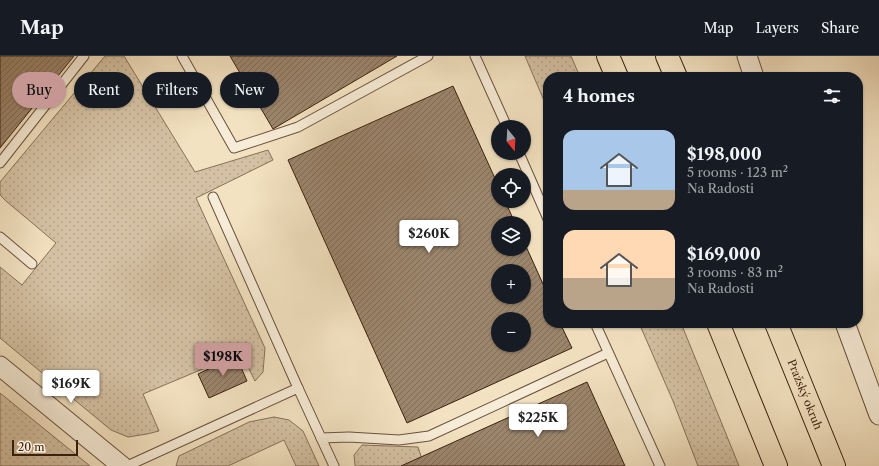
<!DOCTYPE html>
<meta charset="utf-8">
<style>
:root{--surface:#171b24;--page:#242831;--text:#f1f3f6;--muted:#9ea1a6;--line:#363941;--accent:#c59692}
body{margin:0;font-family:"Libre Caslon Text",serif;background:var(--page);color:var(--text);height:100vh;display:flex;flex-direction:column;font-size:15px;white-space:nowrap}
*{box-sizing:border-box;margin:0}
p{font-size:13px;color:var(--muted)}
.icon{flex:none;width:22px;height:22px;fill:none;stroke:currentColor;stroke-width:2;stroke-linecap:round;stroke-linejoin:round}
.map{position:relative;flex:1;overflow:hidden}
.drawer{position:absolute;left:543px;top:16px;width:320px;height:256px;display:flex;flex-direction:column;background:var(--surface);border-radius:16px;box-shadow:0 1px 3px #0004}
.drawer>*{flex:none}
.top-card{position:absolute;left:12px;top:16px;width:380px;height:36px;display:flex;gap:8px}
.needle{width:26px;rotate:162deg}
.buttons{position:absolute;left:491px;top:64px;display:grid;gap:8px}
.buttons a{display:grid;place-items:center;width:40px;height:40px;border-radius:50%;background:var(--surface);box-shadow:0 1px 3px #0004;font-size:20px}
.scale{position:absolute;left:12px;bottom:10px;width:66px;box-sizing:border-box;padding-left:4px;border:2px solid #3c210f;border-top:0;font-size:11px;line-height:14px;white-space:nowrap;color:#3c210f;-webkit-text-stroke:3px #f7ecd7;paint-order:stroke}
.price{position:absolute;translate:-50% -34px;padding:0 9px;border-radius:4px;background:#fff;color:#222;font-size:13px;line-height:26px;filter:drop-shadow(0 1px 2px #0008)}
.price::after{content:'';position:absolute;left:50%;top:24px;width:12px;height:9px;margin-left:-6px;background:inherit;clip-path:polygon(0 0,100% 0,50% 100%)}
.price.active{background:var(--accent);color:#111}
ul{padding:0;list-style:none}
li{display:flex;align-items:center;gap:12px;height:100px;padding:0 20px}
li span{display:grid;place-items:center;flex:none;width:112px;height:80px;border-radius:12px;color:#555}
li>.icon{margin-inline-start:auto}
span .icon{width:48px;height:48px;fill:#fffc;stroke-width:1}
li b{font-size:17px}
h2{display:flex;justify-content:space-between;align-items:center;height:48px;padding:0 20px;font-size:17px}
.pill{padding:0 14px;border-radius:18px;background:var(--surface);box-shadow:0 1px 3px #0004;font-size:14px;line-height:36px}
.pill.active{background:var(--accent);color:#111}
header{display:flex;align-items:center;gap:24px;box-sizing:border-box;height:56px;padding:0 20px;background:var(--surface);border-bottom:1px solid var(--line)}
header strong{font-size:19px}
nav{display:flex;gap:22px;margin-inline-start:auto;font-size:14px}
.map>svg:first-child{display:block}
.grass{fill:url(#grass-dots);stroke:#887159}
.building{fill:url(#building-hatch);stroke:#3c210f;fill-rule:evenodd}
.lines{fill:none;stroke-linecap:round;stroke-linejoin:round}
.lane-casing{stroke:#6a513c;stroke-width:11}
.street-casing{stroke:#6a513c;stroke-width:21}
.highway-casing{stroke:#3c210f;stroke-width:24}
.lane{stroke:#f7ecd7;stroke-width:9}
.street{stroke:#f7ecd7;stroke-width:19}
.highway{stroke:#f3e2c1;stroke-width:22}
.labels{text-anchor:middle;dominant-baseline:central;stroke-width:3.5;stroke-linejoin:round;paint-order:stroke}
.street-label{font-size:11px;fill:#3c210f;stroke:#f7ecd7}
</style>
<header>
<strong>Map</strong>
<nav><a>Map</a><a>Layers</a><a>Share</a></nav>
</header>
<div class="map">
<svg width="879" height="410" viewBox="0 0 879 410">
<defs>
<pattern id="grass-dots" width="8" height="8" patternUnits="userSpaceOnUse"><rect width="8" height="8" fill="#d4c1a3"/><path d="M2 2h.1M6 6h.1" fill="none" stroke="#b7a68b" stroke-width="1.8" stroke-linecap="round"/></pattern>
<pattern id="building-hatch" width="6" height="6" patternUnits="userSpaceOnUse"><rect width="6" height="6" fill="#9b856c"/><path d="M-1 1l2-2M0 6l6-6M5 7l2-2" fill="none" stroke="#806c57"/></pattern>
</defs>
<rect width="100%" height="100%" fill="#f3e2c1"/>
<filter id="stains"><feTurbulence type="fractalNoise" baseFrequency=".005" numOctaves="4"/><feColorMatrix values="0 0 0 0 .2 0 0 0 0 .09 0 0 0 0 .02 0 0 0 .5 -.17"/></filter>
<radialGradient id="worn" r=".72"><stop offset=".6" stop-color="#630" stop-opacity="0"/><stop offset="1" stop-color="#630" stop-opacity=".3"/></radialGradient>
<!-- grass -->
<g class="grass">
<polygon points="105,0 124,0 195,116 268,94 273,104 196,142 265,292 263,316 255,325 241,297 143,338 159,375 147,378 128,381 111,374 0,282 0,211 22,229 56,187 6,145 0,139 0,126"/>
<polygon points="525,0 571,0 580,21 548,21 548,54"/>
<polygon points="639,267 681,267 739,410 698,410 673,345"/>
<polygon points="0,337 90,410 0,410"/>
<polygon points="274,361 289,364 303,375 319,410 296,410 284,384 228,410 176,410 179,400 249,366"/>
<polygon points="362,389 418,391 423,406 414,410 355,410 354,399"/>
</g>
<!-- building -->
<g class="building">
<polygon points="0,0 74,0 0,92"/>
<polygon points="230,0 397,0 273,73"/>
<path d="M 453,30 L 498,129 L 498,145 L 505,145 L 515,167 L 498,167 L 498,193 L 524,193 L 524,186 L 548,239 L 548,267 L 560,267 L 572,292 L 407,367 L 288,104 ZM 498,215 L 524,215 L 524,241 L 498,241 ZM 498,263 L 524,263 L 524,289 L 498,289 Z"/>
<polygon points="236,300 247,325 209,342 198,318"/>
<polygon points="587,326 625,410 401,410"/>
</g>
<g class="lines">
<defs>
<g id="lane">
<polyline points="182,0 234,92 298,71 428,0"/>
<polyline points="475,0 507,71"/>
<polyline points="519,97 548,163"/>
<polyline points="0,107 84,0"/>
<polyline points="213,141 298,332"/>
<polyline points="0,181 32,208"/>
<polyline points="595,267 660,410"/>
<polyline points="321,382 349,381 399,384 429,380 608,297"/>
<polyline points="127,410 298,332 334,410"/>
</g>
<g id="street">
<polyline points="747,0 754,21"/>
<polyline points="845,267 879,359"/>
<polyline points="0,310 122,410"/>
</g>
<g id="highway">
<polyline points="608,0 617,21"/>
<polyline points="667,0 676,21"/>
<polyline points="718,267 776,410"/>
<path id="s1" d="M 776,267 L 834,410"/>
</g>
</defs>
<!-- lane casing -->
<use href="#lane" class="lane-casing"/>
<!-- street casing -->
<use href="#street" class="street-casing"/>
<!-- highway casing -->
<use href="#highway" class="highway-casing"/>
<!-- lane -->
<use href="#lane" class="lane"/>
<!-- street -->
<use href="#street" class="street"/>
<!-- highway -->
<use href="#highway" class="highway"/>
</g>
<g class="labels">
<!-- street labels -->
<g class="street-label">
<text stroke="none"><textPath href="#s1" startOffset="77">Pražský okruh</textPath></text>
</g>
</g>
<rect width="100%" height="100%" filter="url(#stains)"/>
<rect width="100%" height="100%" fill="url(#worn)"/>
</svg>
<div class="buttons">
<a><svg class="needle" viewBox="-14 -14 28 28"><path d="M0-13l5 13h-10z" fill="#e53935"/><path d="M0 13l5-13h-10z" fill="#9ea1a6"/></svg></a>
<a><svg class="icon" aria-label="locate" viewBox="0 0 24 24"><circle cx="12" cy="12" r="6"/><path d="M12 2v4M12 18v4M2 12h4M18 12h4"/></svg></a>
<a><svg class="icon" aria-label="layers" viewBox="0 0 24 24"><path d="M12 4l9 5-9 5-9-5zM3 14l9 5 9-5"/></svg></a>
<a>+</a>
<a>−</a>
</div>
<div class="scale">20 m</div>
<b class="price" style="left:429px;top:198px">$260K</b>
<b class="price active" style="left:223px;top:321px">$198K</b>
<b class="price" style="left:71px;top:348px">$169K</b>
<b class="price" style="left:538px;top:382px">$225K</b>
<div class="top-card">
<a class="pill active">Buy</a>
<a class="pill">Rent</a>
<a class="pill">Filters</a>
<a class="pill">New</a>
</div>
<section class="drawer">
<h2>4 homes<svg class="icon" aria-label="filters" viewBox="0 0 24 24"><path d="M4 7h16M4 17h16"/><circle cx="9" cy="7" r="2"/><circle cx="15" cy="17" r="2"/></svg></h2>
<ul>
<li><span style="background:linear-gradient(#a9c7e8 75%,#b9a48a 0)"><svg class="icon" aria-label="home" viewBox="0 0 24 24"><path d="M3 11l9-7 9 7M6 9v11h12V9"/></svg></span><div><b>$198,000</b><p>5 rooms · 123 m²</p><p>Na Radosti</p></div></li>
<li><span style="background:linear-gradient(#ffd9b3 60%,#b9a48a 0)"><svg class="icon" aria-label="home" viewBox="0 0 24 24"><path d="M3 11l9-7 9 7M6 9v11h12V9"/></svg></span><div><b>$169,000</b><p>3 rooms · 83 m²</p><p>Na Radosti</p></div></li>
</ul>
</section>
</div>
